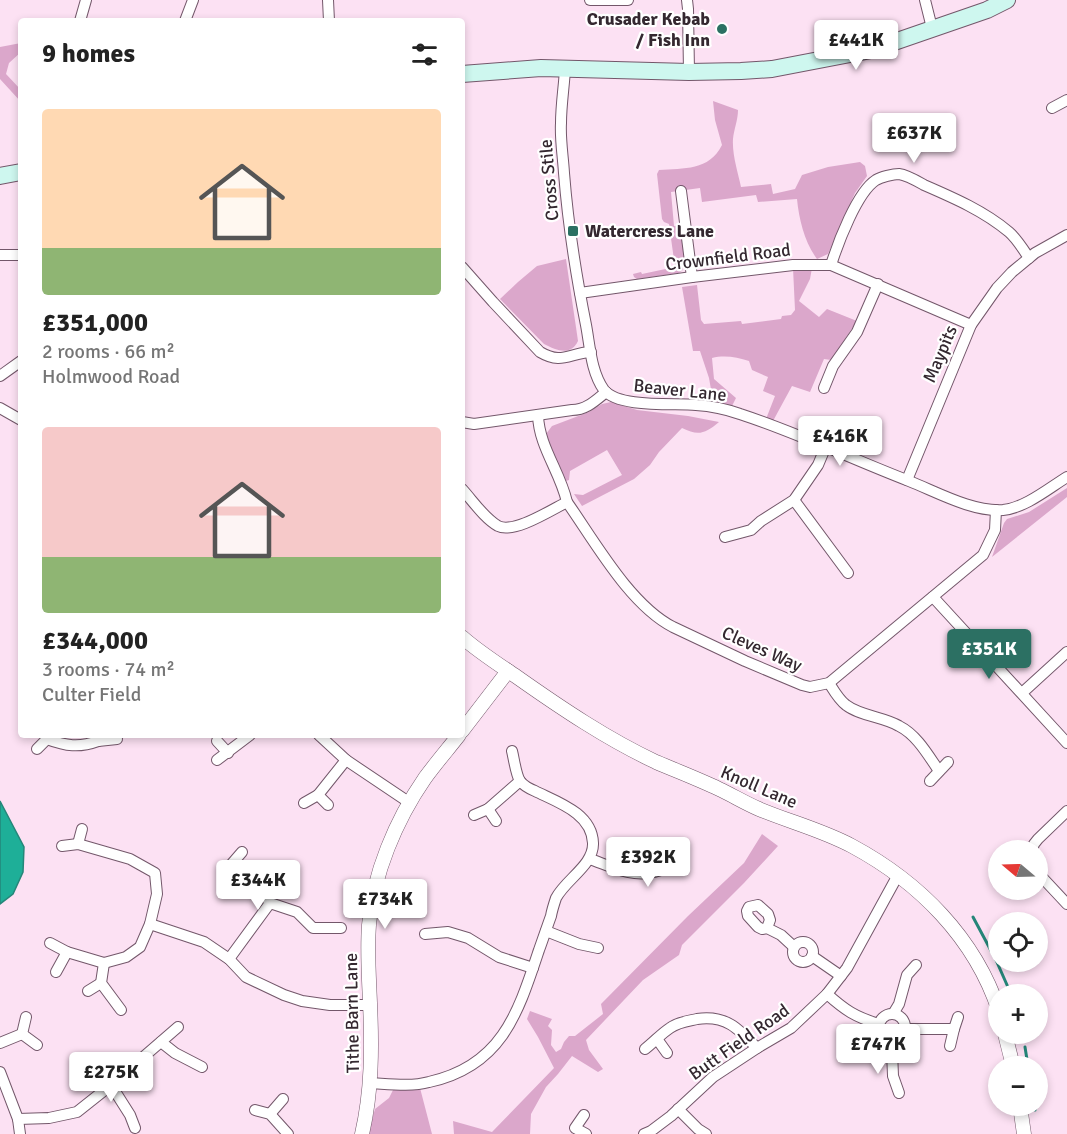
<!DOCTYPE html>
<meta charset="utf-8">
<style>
:root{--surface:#fff;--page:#f6f6f6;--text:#222;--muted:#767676;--accent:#2c7063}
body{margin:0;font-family:Signika,sans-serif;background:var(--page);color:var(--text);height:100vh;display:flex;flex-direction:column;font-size:22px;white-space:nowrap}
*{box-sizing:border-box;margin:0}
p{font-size:20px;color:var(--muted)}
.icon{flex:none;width:33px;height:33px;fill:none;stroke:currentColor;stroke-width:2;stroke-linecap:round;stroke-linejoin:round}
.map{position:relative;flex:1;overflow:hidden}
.drawer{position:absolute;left:18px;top:18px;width:447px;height:720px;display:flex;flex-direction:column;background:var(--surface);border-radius:6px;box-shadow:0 3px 9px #0003}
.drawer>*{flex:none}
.needle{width:39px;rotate:289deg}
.fabs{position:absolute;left:988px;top:840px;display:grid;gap:12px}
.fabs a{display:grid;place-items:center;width:60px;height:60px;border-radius:50%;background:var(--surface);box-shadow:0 3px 9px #0003;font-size:30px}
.price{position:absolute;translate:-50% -51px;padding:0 14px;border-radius:6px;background:#fff;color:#222;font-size:20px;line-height:39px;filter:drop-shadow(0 2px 3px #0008)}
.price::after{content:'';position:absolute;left:50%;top:36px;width:18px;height:14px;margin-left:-9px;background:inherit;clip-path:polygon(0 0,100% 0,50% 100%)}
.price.on{background:var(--accent);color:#fff}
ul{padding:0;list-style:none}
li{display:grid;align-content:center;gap:12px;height:318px;padding:0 24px}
li span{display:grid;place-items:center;height:186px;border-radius:6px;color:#555}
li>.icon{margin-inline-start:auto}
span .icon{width:108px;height:108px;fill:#fffc;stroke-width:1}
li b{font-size:26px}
h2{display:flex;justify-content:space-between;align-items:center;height:72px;padding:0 24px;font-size:26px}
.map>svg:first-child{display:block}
.green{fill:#dba7cb}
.water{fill:#1eaf98;stroke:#258679;stroke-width:1.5}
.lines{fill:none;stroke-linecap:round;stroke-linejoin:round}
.stream{stroke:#258679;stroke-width:3}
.minor-casing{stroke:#73576a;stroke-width:12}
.tertiary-casing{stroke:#73576a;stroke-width:15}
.secondary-casing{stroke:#73576a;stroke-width:18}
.minor{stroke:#fff;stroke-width:10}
.tertiary{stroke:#fff;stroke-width:14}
.secondary{stroke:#cef7ef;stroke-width:16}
.poi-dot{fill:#2c7063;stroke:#fff;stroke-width:2}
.labels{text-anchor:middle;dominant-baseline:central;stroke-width:4.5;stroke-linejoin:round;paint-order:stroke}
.poi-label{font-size:18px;font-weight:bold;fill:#342830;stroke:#fff;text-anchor:end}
.street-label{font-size:18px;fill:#342830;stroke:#fff}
</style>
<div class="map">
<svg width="1067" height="1134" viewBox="0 0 1067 1134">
<rect width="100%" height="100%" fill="#fce1f3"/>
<!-- green -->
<g class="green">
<polygon points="21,43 21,52 9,63 6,74 21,90 21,102 0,79 0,47"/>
<path d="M 713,101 L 738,110 C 738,120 734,129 733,139 C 732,155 738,172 741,187 L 771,184 L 773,194 L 795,189 L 802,175 L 828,167 L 860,162 L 865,166 L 867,176 L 855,193 L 828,254 L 817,259 C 805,243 799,220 797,199 L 758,202 L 756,195 L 702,202 L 700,188 L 671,192 L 674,226 L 682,225 C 684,239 693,265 679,273 L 637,279 L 634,277 L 633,274 L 641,272 L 642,274 L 675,267 L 669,224 L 664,222 L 662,219 L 657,174 L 659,170 C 684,168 709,171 722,145 L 715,120 Z"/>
<path d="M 566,259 L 578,341 C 571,356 557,351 544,344 L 500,299 L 518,282 L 537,266 Z"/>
<path d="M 793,268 L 812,268 L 810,279 L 799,301 L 819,317 L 827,309 L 857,321 L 831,360 L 824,359 L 810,392 L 792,386 L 773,421 L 766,419 L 775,396 L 763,391 L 768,377 L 752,370 L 749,361 C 737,357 724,355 712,358 L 714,379 L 736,398 L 732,406 L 713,401 L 709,378 L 700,351 L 693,351 L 682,287 L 697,285 L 701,320 L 704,324 L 741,321 L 742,324 L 781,319 L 782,316 L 791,315 L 795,310 Z"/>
<path d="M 611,402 L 637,410 L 688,416 L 719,422 C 705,434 698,436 682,428 L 659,452 L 650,465 L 634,479 L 582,506 L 574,494 L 583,495 L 622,475 L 607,450 L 570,471 L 569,480 L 566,481 L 545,438 L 546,434 L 552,426 L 589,412 L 602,404 Z"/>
<polygon points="1067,488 1067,497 992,557 1004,523 1007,519 1029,512"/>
<polygon points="762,834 778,846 744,883 682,945 679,955 643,980 586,1040 589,1050 603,1069 598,1072 572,1056 558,1074 546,1087 531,1114 530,1134 454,1134 453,1121 492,1132 554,1068 538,1037 527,1019 530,1011 552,1019 548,1026 552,1030 551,1045 556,1052 561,1049 564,1042 569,1036 575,1036 603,1014 601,1004 688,916 744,863"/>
<polygon points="394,1088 420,1088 432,1134 368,1134 375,1109 389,1098"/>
</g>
<!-- water -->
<polygon class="water" points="0,801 24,847 23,872 13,894 0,904"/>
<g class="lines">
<!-- stream -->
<g class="stream">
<polyline points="973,917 996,960 1011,994"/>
<polyline points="1023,1034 1025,1040"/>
<polyline points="1025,1047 1028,1066"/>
<polyline points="1035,1106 1035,1110"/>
</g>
<defs>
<g id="minor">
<polyline points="328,0 329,21"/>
<polyline points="590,0 628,0"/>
<polyline points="687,0 688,9 689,72"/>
<polyline points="925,0 932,28"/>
<polyline points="80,21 86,0"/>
<polyline points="185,21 193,0"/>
<path d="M 565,69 C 564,87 561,105 561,123 C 560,139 563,156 564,173 C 568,224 576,275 586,325 C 590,346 591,372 604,390 C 619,408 673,403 696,405 C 711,406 726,409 740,414 C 798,433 852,459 909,481 C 937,492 972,512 1003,510 C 1025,508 1049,488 1067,477"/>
<polyline points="1052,108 1067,100"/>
<polyline points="681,191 692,277"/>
<polyline points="1,255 21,255"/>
<path d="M 831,265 C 838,243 857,192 876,180 C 881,177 893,174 899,174 C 907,175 917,181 924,185 C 954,198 984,211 1009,232 C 1017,239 1023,249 1029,258"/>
<path d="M 462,267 L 493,302 L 540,352 C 562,365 569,353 591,352"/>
<polyline points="580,293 692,277 793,265 831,265 971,325"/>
<polyline points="0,376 21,361"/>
<polyline points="824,388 833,366 857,332 878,284"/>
<polyline points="0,408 21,420"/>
<path d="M 538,415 C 539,447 560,471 567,502 C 595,542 630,605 673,627 L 745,661 L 802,685 L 810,687 L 829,683 L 983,555 L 995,530 L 996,510"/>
<path d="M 462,422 L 474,424 L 572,410 C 586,410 595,401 606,392"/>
<polyline points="907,480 971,325 997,288 1012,272 1035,253 1067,235"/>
<path d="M 462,489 C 473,501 484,518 498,526 C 514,534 551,510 567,502"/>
<polyline points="794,500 848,573"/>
<polyline points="725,537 751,530 761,521 794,500 818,465 826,446"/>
<polyline points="933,597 1067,743"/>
<path d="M 829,683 C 834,691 839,700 846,705 C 860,716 884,717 899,726 C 917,735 928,755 939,771"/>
<polyline points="1022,693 1067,652"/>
<path d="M 46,735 L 47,739 C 66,746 79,748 98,741 L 98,735"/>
<polyline points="319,735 346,760 410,803"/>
<polyline points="98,741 117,739"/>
<polyline points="217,741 228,753"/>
<polyline points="37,749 47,739"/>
<polyline points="217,760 250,735"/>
<polyline points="930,781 948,762"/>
<polyline points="318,795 328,805"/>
<polyline points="304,803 318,795 346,760"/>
<polyline points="488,809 496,821"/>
<polyline points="474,815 488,809 520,781"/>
<polyline points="78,844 82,829"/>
<polyline points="1032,850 1034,844 1038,839 1067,811"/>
<polyline points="242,852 229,867 234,873 248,880 260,889 270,903 297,912 313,928 341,928"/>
<path d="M 590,859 C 610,866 632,878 654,872 C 658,871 663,870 667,867 C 674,861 677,851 681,843"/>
<polyline points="1038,873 1067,904"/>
<polyline points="150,924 204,942 229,959 246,977 284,995 302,1001 330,1005 370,1005"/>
<polyline points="767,928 770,920 768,914 758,905 749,907 747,911 748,916 758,927 762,929 767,928 781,935 794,947"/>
<polyline points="546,931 579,944 598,948"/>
<polyline points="425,934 448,932 468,938 499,957 533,968"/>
<circle cx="803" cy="952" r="10"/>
<polyline points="50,943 67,952 104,963 126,957 140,947 150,924 157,894 155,873 130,859 78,844 62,846"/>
<polyline points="812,956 841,976"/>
<polyline points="229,959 270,903"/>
<polyline points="104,963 101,983 121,1010"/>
<polyline points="56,972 67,952"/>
<polyline points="88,991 101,983"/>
<path d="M 827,994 C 845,1010 855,1017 879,1024"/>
<circle cx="892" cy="1027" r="13"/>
<polyline points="893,1014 899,1004 907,975 916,965"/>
<polyline points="26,1017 22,1034 37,1045"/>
<polyline points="905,1029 954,1029 950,1046"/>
<polyline points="954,1029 958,1017"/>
<polyline points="657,1039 667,1053"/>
<polyline points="890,1040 892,1051 893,1076 899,1093"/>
<polyline points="161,1042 175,1053 202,1067"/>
<polyline points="0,1043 22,1034"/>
<path d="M 645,1049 C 654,1042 662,1033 670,1028 C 678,1022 688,1021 697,1019 C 726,1015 738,1028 757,1048"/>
<polyline points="0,1072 18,1119 20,1134"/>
<path d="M 370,1083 C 389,1084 411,1087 429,1082 C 502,1066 518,1013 539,950 C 543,939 547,927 551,916 C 552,910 554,904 556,898 C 566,879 594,865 593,843 C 592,813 557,802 535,791 C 530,789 524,786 520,781 C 516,775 514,759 512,751"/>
<polyline points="111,1085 130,1115 135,1128"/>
<polyline points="678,1109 698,1129 706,1134"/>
<polyline points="255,1110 270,1114 288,1134"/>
<polyline points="270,1114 283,1099"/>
<polyline points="584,1115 575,1128 586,1134"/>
<polyline points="18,1119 49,1118 77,1112 111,1085 178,1027"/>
<polyline points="644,1134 651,1131 671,1116 713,1077 757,1048 791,1028 827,994 847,968 898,875"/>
</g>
<g id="tertiary">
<path d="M 462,637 C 479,652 498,664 517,677 C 561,708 607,739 656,762 C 677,771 698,779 719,789 C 732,795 745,803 759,809 C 790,822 822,830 852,846 C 919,882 975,938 999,1011"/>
<polyline points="462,731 508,671"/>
<polyline points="1005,1034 1013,1066"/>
<polyline points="1020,1106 1024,1134"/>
<path d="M 362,1134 C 372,1091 372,1047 370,1003 C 369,977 367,951 369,925 C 373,874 396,820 425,778 C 436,763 448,749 459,735"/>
</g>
<g id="secondary">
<polyline points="462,74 541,68 689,72 741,71 772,69 871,50 987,10 1007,0"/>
<polyline points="0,176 21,172"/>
</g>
</defs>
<!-- minor casing -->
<use href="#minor" class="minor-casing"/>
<!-- tertiary casing -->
<use href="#tertiary" class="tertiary-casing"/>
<!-- secondary casing -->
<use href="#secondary" class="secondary-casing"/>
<!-- minor -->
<use href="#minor" class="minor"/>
<!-- tertiary -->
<use href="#tertiary" class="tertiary"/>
<!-- secondary -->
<use href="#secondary" class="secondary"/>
</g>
<!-- markers -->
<g class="poi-dot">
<circle cx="722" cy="29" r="6"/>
<rect x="567" y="225" width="12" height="12" rx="3"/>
</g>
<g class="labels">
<!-- poi labels -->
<g class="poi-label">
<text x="710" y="19">Crusader Kebab<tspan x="710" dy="21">/ Fish Inn</tspan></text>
<text x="585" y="231" text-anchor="start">Watercress Lane</text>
</g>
<!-- street labels -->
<g class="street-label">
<text transform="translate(549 180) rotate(-95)">Cross Stile</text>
<text transform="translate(728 257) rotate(-7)">Crownfield Road</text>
<text transform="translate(940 354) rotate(-67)">Maypits</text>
<text transform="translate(680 390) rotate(6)">Beaver Lane</text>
<text transform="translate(762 649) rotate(24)">Cleves Way</text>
<text transform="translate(759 787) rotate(23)">Knoll Lane</text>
<text transform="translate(352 1013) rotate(-91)">Tithe Barn Lane</text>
<text transform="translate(739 1042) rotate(-35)">Butt Field Road</text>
</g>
</g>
</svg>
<div class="fabs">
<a><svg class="needle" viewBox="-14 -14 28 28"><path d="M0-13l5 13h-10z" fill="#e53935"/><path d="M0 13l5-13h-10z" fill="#767676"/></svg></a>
<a><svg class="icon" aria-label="locate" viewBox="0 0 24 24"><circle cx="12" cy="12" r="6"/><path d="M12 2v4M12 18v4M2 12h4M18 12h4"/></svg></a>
<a>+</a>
<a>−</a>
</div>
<b class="price" style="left:856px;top:71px">£441K</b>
<b class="price" style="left:914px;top:164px">£637K</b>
<b class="price" style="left:840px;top:467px">£416K</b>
<b class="price on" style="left:989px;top:680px">£351K</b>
<b class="price" style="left:648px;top:888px">£392K</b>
<b class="price" style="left:258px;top:911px">£344K</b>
<b class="price" style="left:385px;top:930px">£734K</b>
<b class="price" style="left:878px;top:1075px">£747K</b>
<b class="price" style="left:111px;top:1103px">£275K</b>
<section class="drawer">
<h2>9 homes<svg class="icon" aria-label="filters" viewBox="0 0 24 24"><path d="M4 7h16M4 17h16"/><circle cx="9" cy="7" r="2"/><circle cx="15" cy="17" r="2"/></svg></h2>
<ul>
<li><span style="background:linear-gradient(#ffd9b3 75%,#8fb573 0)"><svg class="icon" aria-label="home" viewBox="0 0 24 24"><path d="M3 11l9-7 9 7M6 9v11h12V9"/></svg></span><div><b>£351,000</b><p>2 rooms · 66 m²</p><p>Holmwood Road</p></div></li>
<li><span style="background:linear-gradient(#f6c9c9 70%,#8fb573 0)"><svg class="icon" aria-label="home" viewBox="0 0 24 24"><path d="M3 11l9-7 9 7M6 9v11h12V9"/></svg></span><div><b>£344,000</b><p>3 rooms · 74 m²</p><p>Culter Field</p></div></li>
</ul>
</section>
</div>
